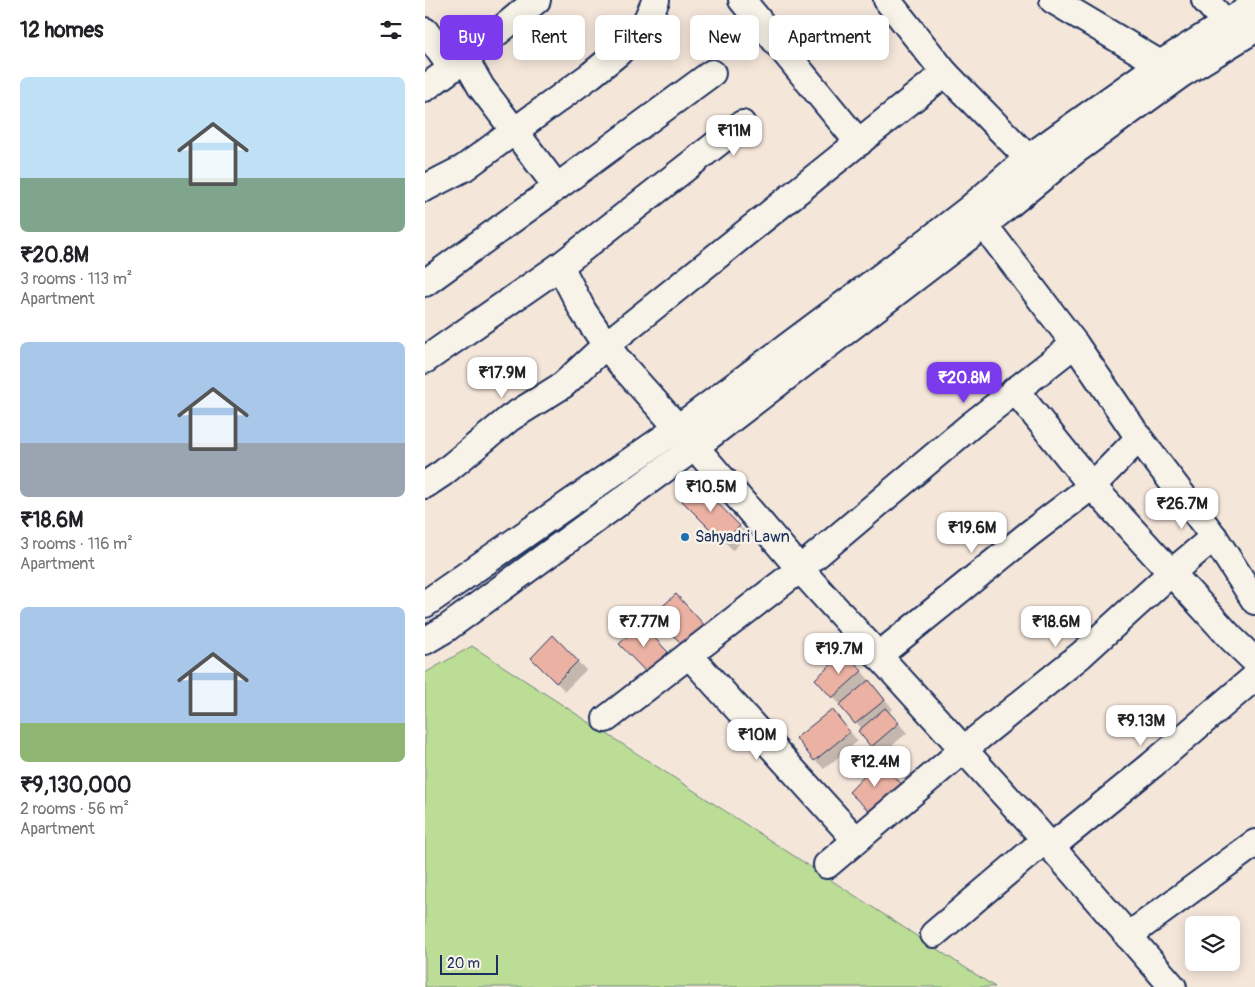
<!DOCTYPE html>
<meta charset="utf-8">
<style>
:root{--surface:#fff;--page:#f6f6f6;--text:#202124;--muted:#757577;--accent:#7c3aed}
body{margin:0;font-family:Pangolin,sans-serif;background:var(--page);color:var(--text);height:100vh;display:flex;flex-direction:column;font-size:19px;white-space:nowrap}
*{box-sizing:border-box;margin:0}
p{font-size:16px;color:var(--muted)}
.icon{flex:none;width:28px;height:28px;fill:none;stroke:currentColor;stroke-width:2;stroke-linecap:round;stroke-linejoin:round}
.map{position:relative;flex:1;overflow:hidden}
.side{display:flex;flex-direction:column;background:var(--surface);width:425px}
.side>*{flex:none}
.banner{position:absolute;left:15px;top:15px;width:475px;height:45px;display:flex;gap:10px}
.buttons{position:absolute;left:760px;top:916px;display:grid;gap:10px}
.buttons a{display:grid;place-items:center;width:55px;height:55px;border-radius:8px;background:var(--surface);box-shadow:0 2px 12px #0003;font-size:25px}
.scale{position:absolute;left:15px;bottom:12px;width:58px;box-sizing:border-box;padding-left:5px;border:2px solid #1b2f5e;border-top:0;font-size:14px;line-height:18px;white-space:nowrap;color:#1b2f5e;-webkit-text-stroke:4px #f7f3e8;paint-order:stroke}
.price{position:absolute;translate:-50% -42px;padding:0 11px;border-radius:10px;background:#fff;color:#222;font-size:16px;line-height:32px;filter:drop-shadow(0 1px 2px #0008)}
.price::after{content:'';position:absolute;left:50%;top:30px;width:15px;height:11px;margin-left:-8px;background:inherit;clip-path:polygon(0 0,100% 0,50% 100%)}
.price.selected{background:var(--accent);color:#fff}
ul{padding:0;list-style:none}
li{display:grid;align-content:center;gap:10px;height:265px;padding:0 20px}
li span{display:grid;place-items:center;height:155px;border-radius:8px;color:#555}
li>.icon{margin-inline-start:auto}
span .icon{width:90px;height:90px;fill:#fffc;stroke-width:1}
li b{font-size:21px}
h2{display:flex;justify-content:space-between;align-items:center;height:60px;padding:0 20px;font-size:21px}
.pill{padding:0 18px;border-radius:8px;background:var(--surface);box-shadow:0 2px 12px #0003;font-size:18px;line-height:45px}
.pill.selected{background:var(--accent);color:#fff}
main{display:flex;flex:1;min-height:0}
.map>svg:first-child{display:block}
.green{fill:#bcdd96;stroke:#6c867a}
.shadow{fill:#0003}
.building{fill:#ebb2a3;stroke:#1b2f5e}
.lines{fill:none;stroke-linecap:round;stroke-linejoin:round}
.minor-casing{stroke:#1b2f5e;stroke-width:30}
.minor{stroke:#f7f3e8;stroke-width:26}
.poi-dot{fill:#1f6fb2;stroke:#f7f3e8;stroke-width:2}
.labels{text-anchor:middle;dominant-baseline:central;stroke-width:5;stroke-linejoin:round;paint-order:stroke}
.poi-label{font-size:16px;fill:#1b2f5e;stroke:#f7f3e8;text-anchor:start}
</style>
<main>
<section class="side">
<h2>12 homes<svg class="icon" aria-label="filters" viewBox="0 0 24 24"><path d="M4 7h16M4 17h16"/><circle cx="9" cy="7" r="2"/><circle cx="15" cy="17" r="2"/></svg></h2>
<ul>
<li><span style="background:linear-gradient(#bfe0f5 65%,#7fa58c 0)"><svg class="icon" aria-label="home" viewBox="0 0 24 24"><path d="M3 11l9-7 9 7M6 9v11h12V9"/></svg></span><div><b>₹20.8M</b><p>3 rooms · 113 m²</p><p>Apartment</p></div></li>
<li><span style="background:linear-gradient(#a9c7e8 65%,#9aa5b1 0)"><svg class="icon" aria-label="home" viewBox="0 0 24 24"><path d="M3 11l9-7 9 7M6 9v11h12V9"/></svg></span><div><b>₹18.6M</b><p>3 rooms · 116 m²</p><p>Apartment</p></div></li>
<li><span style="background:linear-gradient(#a9c7e8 75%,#8fb573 0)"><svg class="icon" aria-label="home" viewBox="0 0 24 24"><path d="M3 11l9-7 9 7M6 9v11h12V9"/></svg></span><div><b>₹9,130,000</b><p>2 rooms · 56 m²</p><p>Apartment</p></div></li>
</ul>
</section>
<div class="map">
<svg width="830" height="987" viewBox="0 0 830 987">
<rect width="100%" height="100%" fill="#f5e6da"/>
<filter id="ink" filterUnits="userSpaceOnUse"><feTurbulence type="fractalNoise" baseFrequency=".02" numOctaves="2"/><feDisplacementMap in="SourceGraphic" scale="10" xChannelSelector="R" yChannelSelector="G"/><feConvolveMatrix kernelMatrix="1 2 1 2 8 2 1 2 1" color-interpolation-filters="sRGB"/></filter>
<g filter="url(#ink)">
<!-- green -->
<polygon class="green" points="47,646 570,987 0,987 0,673"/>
<!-- shadow -->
<g class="shadow">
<polygon points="274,486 323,535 308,550 259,501"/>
<polygon points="216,626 251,662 231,681"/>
<polygon points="128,637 161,670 140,691 107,658"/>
<polygon points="429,662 468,709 464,712 482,733 456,755 447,746 437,729 408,697"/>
<polygon points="407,711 433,741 399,769 390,760"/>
</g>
<!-- building -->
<g class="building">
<polygon points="274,484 315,526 298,542 257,501"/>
<polygon points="251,594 283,629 261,649 229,614"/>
<polygon points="216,624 243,652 222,673 194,644"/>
<polygon points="128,635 153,661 131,683 106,658"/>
<polygon points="420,652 437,671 407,698 390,679"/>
<polygon points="444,680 460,700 430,724 414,705"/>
<polygon points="460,708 474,723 446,747 433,731"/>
<polygon points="407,709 425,732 389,761 371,738"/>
<polygon points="453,762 477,784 448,815 424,792"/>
</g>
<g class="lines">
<defs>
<g id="minor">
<polyline points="317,0 434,143"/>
<polyline points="462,0 520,73 603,158"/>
<polyline points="628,0 747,71"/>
<polyline points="780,0 813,36"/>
<polyline points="0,31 27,68"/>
<polyline points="0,88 40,59 112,0"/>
<polyline points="132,187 287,73"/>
<polyline points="0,188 39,168 166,75 193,53 219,26 231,0"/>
<polyline points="135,266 317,124"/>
<polyline points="0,283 132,187 56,87 40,59"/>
<polyline points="650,344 714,438 789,537 830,601"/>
<polyline points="0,360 135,266 158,311 181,345 196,364 270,447 375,569 607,825 748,987"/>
<polyline points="590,390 667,486 806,638 830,661"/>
<polyline points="0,485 18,473 85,418 138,385 181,345 520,73"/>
<polyline points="0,604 253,428 481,258 544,209 603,158 735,64 830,5"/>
<polyline points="0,641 22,628 270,447 559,225 650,151 755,75 830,29"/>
<polyline points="264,655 431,840"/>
<polyline points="453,656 604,534 667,486 714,438"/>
<polyline points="181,719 375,569 545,426 650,344 559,225"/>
<polyline points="626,847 727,765 830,677"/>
<polyline points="402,865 538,750 656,655 746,573 789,537"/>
<polyline points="509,934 620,840"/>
<polyline points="703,936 830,843"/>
</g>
</defs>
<!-- minor casing -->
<use href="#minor" class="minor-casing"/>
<!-- minor -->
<use href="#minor" class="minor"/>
</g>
</g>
<!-- markers -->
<circle class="poi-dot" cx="260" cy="537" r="5"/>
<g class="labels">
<!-- poi labels -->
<g class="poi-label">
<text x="270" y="537">Sahyadri Lawn</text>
</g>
</g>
</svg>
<div class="buttons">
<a><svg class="icon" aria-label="layers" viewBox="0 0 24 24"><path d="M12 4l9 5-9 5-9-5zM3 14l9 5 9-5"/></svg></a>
</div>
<div class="scale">20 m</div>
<b class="price" style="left:309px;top:157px">₹11M</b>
<b class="price" style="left:77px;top:399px">₹17.9M</b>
<b class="price selected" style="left:539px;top:404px">₹20.8M</b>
<b class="price" style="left:286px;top:513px">₹10.5M</b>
<b class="price" style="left:757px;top:530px">₹26.7M</b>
<b class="price" style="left:547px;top:554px">₹19.6M</b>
<b class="price" style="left:219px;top:648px">₹7.77M</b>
<b class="price" style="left:631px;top:648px">₹18.6M</b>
<b class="price" style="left:414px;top:675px">₹19.7M</b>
<b class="price" style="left:716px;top:747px">₹9.13M</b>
<b class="price" style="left:332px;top:761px">₹10M</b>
<b class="price" style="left:450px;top:788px">₹12.4M</b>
<div class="banner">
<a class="pill selected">Buy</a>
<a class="pill">Rent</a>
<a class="pill">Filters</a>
<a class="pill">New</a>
<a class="pill">Apartment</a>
</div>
</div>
</main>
